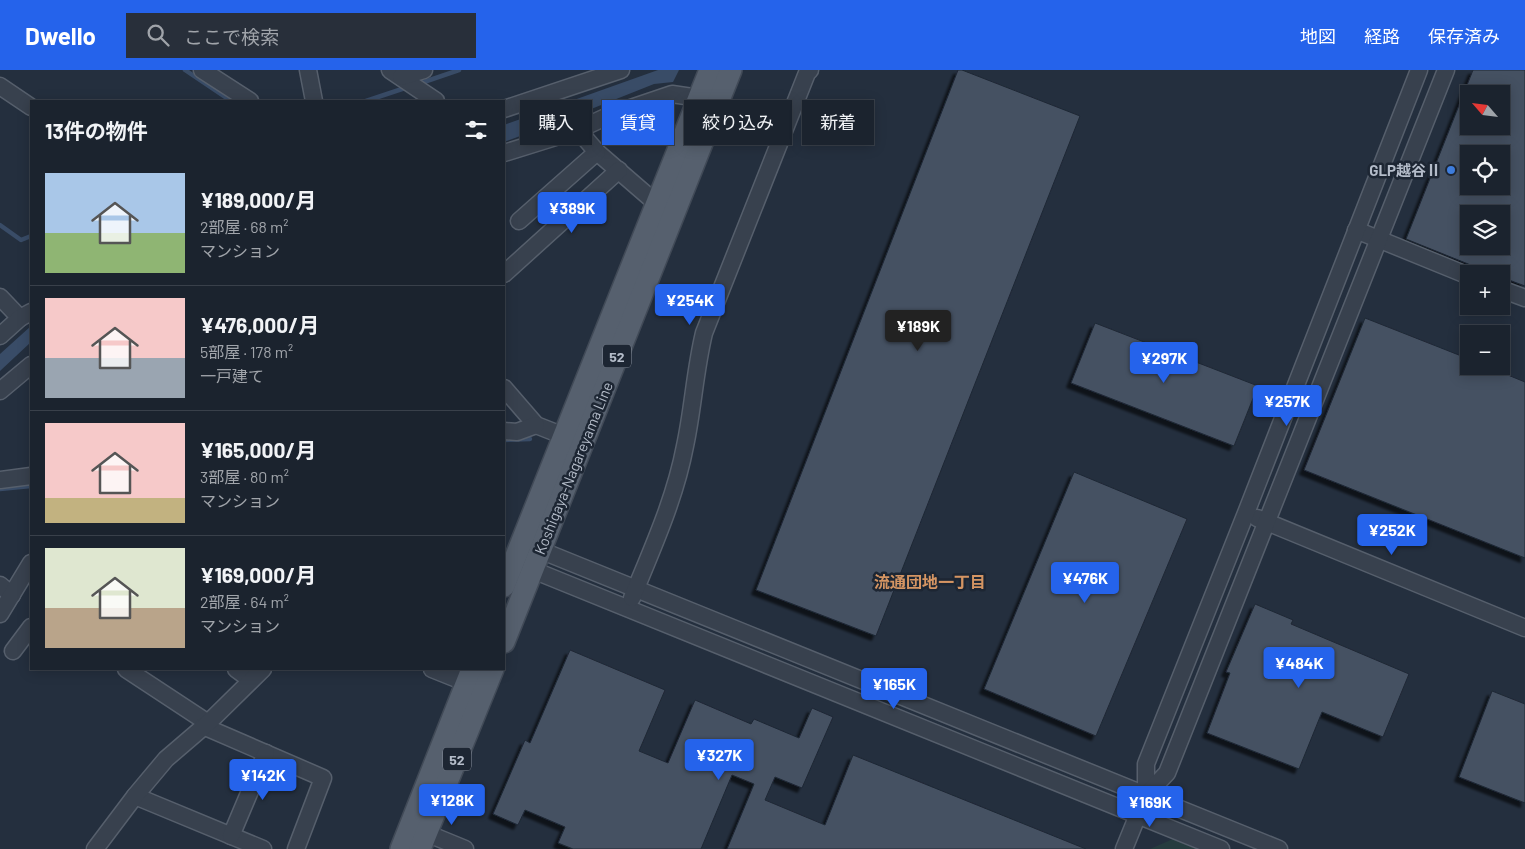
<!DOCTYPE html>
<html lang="ja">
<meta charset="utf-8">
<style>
:root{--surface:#1b232e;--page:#282f3a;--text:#f1f3f6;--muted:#a0a4aa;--line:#39404a;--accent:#2563eb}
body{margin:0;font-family:Barlow,"Noto Sans JP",sans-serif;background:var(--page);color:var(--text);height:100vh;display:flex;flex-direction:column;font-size:19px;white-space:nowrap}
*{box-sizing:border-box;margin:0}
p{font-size:16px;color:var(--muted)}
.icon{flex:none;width:28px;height:28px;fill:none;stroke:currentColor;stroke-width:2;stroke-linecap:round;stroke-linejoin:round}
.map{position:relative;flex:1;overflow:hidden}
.drawer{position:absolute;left:30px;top:30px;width:475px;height:570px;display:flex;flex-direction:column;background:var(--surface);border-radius:0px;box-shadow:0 2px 12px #0003,0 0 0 1px var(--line)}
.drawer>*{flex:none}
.hud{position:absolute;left:520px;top:30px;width:475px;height:45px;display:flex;gap:10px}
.needle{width:32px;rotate:298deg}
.buttons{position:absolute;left:1460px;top:15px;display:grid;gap:10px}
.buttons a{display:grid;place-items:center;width:50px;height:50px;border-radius:0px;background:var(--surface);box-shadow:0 2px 12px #0003,0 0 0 1px var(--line);font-size:25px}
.price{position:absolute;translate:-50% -42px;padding:0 11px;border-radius:5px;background:var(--accent);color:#fff;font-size:16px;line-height:32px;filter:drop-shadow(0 1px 2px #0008)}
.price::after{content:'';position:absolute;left:50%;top:30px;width:15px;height:11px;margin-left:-8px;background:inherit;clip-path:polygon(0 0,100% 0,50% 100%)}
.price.active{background:#222;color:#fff}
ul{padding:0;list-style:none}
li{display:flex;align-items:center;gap:15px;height:125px;padding:0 15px}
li+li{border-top:1px solid var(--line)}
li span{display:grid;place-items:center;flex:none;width:140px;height:100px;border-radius:0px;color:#555}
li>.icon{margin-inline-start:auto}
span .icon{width:60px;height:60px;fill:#fffc;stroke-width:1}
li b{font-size:21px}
h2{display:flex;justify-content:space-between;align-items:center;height:60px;padding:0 15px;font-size:21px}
.pill{padding:0 18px;border-radius:0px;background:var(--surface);box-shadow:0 2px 12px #0003,0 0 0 1px var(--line);font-size:18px;line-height:45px}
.pill.active{background:var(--accent);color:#fff}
header{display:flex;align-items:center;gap:30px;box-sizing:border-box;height:70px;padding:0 25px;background:var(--accent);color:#fff}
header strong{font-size:24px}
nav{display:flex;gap:28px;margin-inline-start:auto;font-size:18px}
.search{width:350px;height:45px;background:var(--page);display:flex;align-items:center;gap:12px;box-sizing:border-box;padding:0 18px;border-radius:0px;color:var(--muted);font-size:19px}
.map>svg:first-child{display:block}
.green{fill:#263c3f}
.water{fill:#394c67}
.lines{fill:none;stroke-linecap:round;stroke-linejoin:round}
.stream{stroke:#394c67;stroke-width:4.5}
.building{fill:#455162;stroke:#1f2835;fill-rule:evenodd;filter:url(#shadow)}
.minor-casing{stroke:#565f6c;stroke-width:19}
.major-casing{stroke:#414a57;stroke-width:24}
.minor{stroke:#38414e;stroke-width:16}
.major{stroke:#56606e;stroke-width:21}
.shop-dot{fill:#3f7fe0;stroke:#1d2633;stroke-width:2}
.labels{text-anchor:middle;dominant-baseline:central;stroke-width:5;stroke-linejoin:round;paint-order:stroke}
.shield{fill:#1d2633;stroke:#878f9c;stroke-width:1}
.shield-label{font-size:14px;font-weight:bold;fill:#b4bcc9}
.poi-label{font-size:15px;font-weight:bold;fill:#b4bcc9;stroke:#1d2633;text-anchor:end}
.street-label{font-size:15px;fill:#b4bcc9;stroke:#1d2633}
.neighbourhood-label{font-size:16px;font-weight:bold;fill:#d59563;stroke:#1d2633}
</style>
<header>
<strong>Dwello</strong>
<div class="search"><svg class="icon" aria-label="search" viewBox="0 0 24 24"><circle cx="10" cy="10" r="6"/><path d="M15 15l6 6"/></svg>ここで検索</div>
<nav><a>地図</a><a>経路</a><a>保存済み</a></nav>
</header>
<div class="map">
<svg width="1525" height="779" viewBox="0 0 1525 779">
<defs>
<filter id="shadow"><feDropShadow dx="-4.5" dy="4.5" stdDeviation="1" flood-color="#0009"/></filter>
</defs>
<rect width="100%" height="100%" fill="#242f3e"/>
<!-- green -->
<polygon class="green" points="1182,765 1214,779 1150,779"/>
<!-- water -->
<g class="water">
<polygon points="658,0 679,0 673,12 654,14 561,51 504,72 504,55"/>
<polygon points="31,256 31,272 0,301 0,284"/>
</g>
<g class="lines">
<!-- stream -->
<g class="stream">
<polyline points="185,0 231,31"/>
<polyline points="418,14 459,0"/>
<polyline points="366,31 408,17"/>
<polyline points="0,155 21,170 31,166"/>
<polyline points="504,370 530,369"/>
<polyline points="0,419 31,416"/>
</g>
</g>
<!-- building -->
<g class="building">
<polygon points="958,0 962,0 1080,46 876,566 756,520"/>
<path d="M 1473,0 L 1525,0 L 1525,216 L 1501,207 L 1501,204 L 1493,204 L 1406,169 ZM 1469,24 L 1501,24 L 1501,56 L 1469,56 ZM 1469,84 L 1501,84 L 1501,116 L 1469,116 ZM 1469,144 L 1501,144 L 1501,176 L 1469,176 Z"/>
<polygon points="1365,248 1469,289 1469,296 1486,296 1525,312 1525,488 1304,400"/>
<polygon points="1095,253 1258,316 1234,376 1071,313"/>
<polygon points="1074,402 1187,449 1096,666 984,619"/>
<polygon points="1255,534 1293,550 1291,554 1409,604 1383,667 1322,642 1299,699 1207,663 1230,603 1226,602"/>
<polygon points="570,580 665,620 639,681 668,693 695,630 751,654 754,649 799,668 812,638 833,647 802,718 775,707 765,730 825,755 853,685 1086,779 727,779 754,714 732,705 701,779 573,779 558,773 565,757 525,740 518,755 493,744 525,670 530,673"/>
<polygon points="1492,621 1525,634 1525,733 1459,707"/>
</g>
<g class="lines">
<defs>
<g id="minor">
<polyline points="202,0 250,31"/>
<polyline points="308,0 314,31"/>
<polyline points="390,0 436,31"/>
<polyline points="401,7 424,0"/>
<polyline points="0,16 31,37"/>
<polyline points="504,39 621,0"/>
<polyline points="578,60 597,82 656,133"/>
<polyline points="504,83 578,60 610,45 672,24 699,28"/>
<polyline points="519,151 597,82"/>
<polyline points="1356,160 1469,206"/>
<polyline points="504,204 619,100"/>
<polyline points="1501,219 1525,228"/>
<polyline points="0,227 20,248"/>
<polyline points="0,266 20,248 31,242"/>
<polyline points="504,318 536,355 564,366"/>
<polyline points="0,321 31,295"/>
<polyline points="504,361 517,362 536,355"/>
<polyline points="0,410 31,406"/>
<polyline points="1257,448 1525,558"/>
<polyline points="530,476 1279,779"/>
<polyline points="523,496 1221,779"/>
<polyline points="0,515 12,525"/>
<path d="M 632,528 C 652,479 675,429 685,376 C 693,339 695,300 704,263 L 807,3 L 810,0"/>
<polyline points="0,544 31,493"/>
<polyline points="13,581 31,557"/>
<polyline points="126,599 208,653"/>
<polyline points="236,599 251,610"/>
<polyline points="432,599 467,613"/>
<polyline points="203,656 323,708 296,779"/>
<polyline points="1146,725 1146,694 1246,443 1419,0"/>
<polyline points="135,726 263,779"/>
<polyline points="426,763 465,779"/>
<polyline points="231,766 266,683"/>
<polyline points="95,779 135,726 166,689 208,653 263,599"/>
<polyline points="1124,779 1146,725 1167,703 1446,0"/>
</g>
<g id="major">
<polyline points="504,516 710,0"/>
<polyline points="504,572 731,0"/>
<polyline points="401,779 472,599"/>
<polyline points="420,779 493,599"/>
</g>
</defs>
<!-- minor casing -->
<use href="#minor" class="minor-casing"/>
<!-- major casing -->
<use href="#major" class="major-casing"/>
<!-- minor -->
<use href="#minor" class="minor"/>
<!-- major -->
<use href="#major" class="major"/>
</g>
<!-- markers -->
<circle class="shop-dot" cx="1451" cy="100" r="5"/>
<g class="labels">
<!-- shield labels -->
<g class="shield">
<rect x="603" y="274.5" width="28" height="23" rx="4"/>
<rect x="443" y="677.5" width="28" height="23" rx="4"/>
</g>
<g class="shield-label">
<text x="617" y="286">52</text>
<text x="457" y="689">52</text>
</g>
<!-- poi labels -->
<g class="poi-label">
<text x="1441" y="100">GLP越谷Ⅱ</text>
</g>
<!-- street labels -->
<g class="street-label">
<text transform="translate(573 398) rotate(-68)">Koshigaya-Nagareyama Line</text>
</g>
<!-- neighbourhood labels -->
<g class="neighbourhood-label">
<text x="930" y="511">流通団地一丁目</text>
</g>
</g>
</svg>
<div class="buttons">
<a><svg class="needle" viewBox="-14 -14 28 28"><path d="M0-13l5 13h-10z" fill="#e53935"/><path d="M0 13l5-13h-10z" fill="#a0a4aa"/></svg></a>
<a><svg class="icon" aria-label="locate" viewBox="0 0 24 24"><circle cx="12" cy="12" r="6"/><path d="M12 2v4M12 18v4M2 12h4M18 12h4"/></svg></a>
<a><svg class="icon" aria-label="layers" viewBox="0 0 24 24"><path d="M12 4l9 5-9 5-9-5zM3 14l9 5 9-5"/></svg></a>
<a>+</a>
<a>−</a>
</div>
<b class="price" style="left:572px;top:164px">¥389K</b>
<b class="price" style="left:690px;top:256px">¥254K</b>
<b class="price active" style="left:918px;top:282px">¥189K</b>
<b class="price" style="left:1164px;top:314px">¥297K</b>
<b class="price" style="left:1287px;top:357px">¥257K</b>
<b class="price" style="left:1392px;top:486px">¥252K</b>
<b class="price" style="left:1085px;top:534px">¥476K</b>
<b class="price" style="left:1299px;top:619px">¥484K</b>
<b class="price" style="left:894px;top:640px">¥165K</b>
<b class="price" style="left:719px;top:711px">¥327K</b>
<b class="price" style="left:263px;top:731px">¥142K</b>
<b class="price" style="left:452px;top:756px">¥128K</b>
<b class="price" style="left:1150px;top:758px">¥169K</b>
<div class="hud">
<a class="pill">購入</a>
<a class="pill active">賃貸</a>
<a class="pill">絞り込み</a>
<a class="pill">新着</a>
</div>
<section class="drawer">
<h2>13件の物件<svg class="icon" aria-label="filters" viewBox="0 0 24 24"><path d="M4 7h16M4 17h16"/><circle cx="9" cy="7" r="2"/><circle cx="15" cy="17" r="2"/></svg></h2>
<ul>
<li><span style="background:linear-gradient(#a9c7e8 60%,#8fb573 0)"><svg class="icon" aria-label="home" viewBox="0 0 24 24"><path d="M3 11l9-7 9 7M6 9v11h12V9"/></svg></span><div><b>¥189,000/月</b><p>2部屋 · 68 m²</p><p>マンション</p></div></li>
<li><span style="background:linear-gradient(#f6c9c9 60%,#9aa5b1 0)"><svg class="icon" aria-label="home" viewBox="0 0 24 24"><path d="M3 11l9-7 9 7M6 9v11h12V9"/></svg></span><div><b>¥476,000/月</b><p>5部屋 · 178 m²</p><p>一戸建て</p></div></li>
<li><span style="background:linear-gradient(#f6c9c9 75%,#c2b280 0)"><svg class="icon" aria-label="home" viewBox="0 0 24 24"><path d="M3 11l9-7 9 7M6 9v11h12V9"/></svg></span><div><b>¥165,000/月</b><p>3部屋 · 80 m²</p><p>マンション</p></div></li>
<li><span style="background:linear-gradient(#dfe7d0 60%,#b9a48a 0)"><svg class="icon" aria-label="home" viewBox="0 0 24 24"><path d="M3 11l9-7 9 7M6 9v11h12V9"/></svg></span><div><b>¥169,000/月</b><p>2部屋 · 64 m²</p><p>マンション</p></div></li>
</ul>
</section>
</div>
